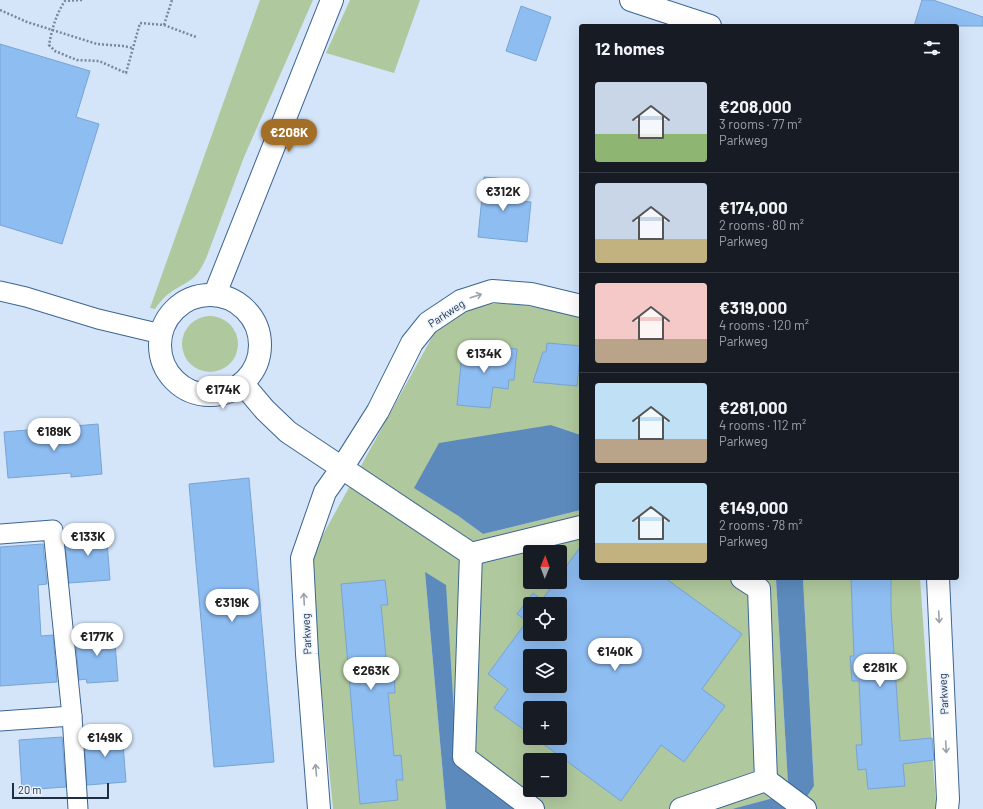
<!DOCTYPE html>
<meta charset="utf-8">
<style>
:root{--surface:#171b24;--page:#20242c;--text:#f1f3f6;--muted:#9ea1a6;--line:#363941;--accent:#a36f27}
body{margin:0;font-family:Barlow,sans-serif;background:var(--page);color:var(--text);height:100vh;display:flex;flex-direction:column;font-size:15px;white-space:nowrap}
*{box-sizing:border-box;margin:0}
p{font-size:13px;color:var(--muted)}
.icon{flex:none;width:22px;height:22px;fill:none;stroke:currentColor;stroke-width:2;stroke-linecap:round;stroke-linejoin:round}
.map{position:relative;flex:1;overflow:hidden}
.side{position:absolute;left:579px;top:24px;width:380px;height:556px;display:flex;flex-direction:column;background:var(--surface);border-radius:4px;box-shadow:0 4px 16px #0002}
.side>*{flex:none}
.needle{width:26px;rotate:1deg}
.controls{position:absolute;left:523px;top:545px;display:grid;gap:8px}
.controls a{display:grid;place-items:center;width:44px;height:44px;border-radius:4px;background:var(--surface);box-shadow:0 4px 16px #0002;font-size:20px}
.scale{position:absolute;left:12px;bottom:10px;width:97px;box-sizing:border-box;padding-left:4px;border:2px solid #1e2f43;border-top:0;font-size:11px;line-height:14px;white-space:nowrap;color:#1e2f43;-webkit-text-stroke:3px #e9f2fc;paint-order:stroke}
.price{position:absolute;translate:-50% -34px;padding:0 9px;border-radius:14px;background:#fff;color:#222;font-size:13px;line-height:26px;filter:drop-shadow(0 1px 2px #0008)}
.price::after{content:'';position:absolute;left:50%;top:24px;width:12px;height:9px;margin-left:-6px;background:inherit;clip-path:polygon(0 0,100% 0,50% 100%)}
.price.on{background:var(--accent);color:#fff}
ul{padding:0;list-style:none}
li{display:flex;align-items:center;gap:12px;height:100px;padding:0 16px}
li+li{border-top:1px solid var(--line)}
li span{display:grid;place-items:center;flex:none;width:112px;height:80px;border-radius:4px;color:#555}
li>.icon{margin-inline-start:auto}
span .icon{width:48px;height:48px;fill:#fffc;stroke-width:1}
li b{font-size:17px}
h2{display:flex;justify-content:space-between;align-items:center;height:48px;padding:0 16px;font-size:17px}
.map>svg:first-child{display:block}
.green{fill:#b0c89d;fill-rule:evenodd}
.water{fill:#5c8abc}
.building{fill:#8ebdf2;stroke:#78a3d3;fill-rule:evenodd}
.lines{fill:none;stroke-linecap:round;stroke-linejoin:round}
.service-casing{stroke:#3c6590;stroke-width:21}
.pedestrian-casing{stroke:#3c6590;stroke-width:24}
.minor-casing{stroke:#3c6590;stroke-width:24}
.path{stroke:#77889c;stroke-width:2.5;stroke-dasharray:2 2;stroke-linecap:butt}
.service{stroke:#fff;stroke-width:19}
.pedestrian{stroke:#fff;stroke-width:22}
.minor{stroke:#fff;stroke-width:22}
.oneway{stroke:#9aa1aa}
.labels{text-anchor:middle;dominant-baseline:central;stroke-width:3;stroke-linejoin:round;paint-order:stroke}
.street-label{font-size:11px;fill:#1e2f43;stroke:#e9f2fc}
</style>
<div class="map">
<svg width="983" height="809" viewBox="0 0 983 809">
<rect width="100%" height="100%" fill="#d4e5fa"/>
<!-- green -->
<g class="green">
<path d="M 260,0 L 313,0 L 244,157 L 207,256 C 203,265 198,276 189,281 C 173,291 167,292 155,309 L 150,308 Z"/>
<polygon points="350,0 420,0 394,73 326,53"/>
<path d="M 503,303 C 530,305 555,311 581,318 L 581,435 L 551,425 L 457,515 L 483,534 L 581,510 L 581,578 L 776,579 L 788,783 L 806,798 L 814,786 L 803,578 L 920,578 L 936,805 L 935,809 L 791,809 L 777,797 L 732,809 L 523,809 L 457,761 L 425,572 L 446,809 L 333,809 L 309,560 L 436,330 L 461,311 L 482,305 ZM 530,552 L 560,552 L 560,582 L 530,582 ZM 530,604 L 560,604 L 560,634 L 530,634 ZM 530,656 L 560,656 L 560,686 L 530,686 ZM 530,708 L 560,708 L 560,738 L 530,738 ZM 530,760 L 560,760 L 560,790 L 530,790 Z"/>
<circle cx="210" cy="344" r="28"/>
</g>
<!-- water -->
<g class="water">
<polygon points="551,425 581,435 581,510 483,534 457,515 414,488 439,443"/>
<polygon points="425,572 446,585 457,761 523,809 446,809"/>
<polygon points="775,578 803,578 814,786 806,798 788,784 776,579"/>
<polygon points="777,797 791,809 732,809"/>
</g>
<!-- building -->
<g class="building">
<polygon points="922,0 933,0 983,17 983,26 914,26"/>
<polygon points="521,6 551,17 536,61 506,51"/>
<polygon points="0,44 90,71 76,117 99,124 62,244 0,225"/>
<polygon points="484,177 517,180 515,201 531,202 527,242 478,237"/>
<polygon points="547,343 581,346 577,386 533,382 543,352 546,352"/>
<polygon points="463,344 517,349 514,380 509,380 508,389 493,387 490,408 457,405"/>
<polygon points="98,424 102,474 71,477 71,473 8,478 4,432"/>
<polygon points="249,478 274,762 214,767 189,484"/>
<polygon points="106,529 110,580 69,583 65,542 76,541 75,531"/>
<polygon points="43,544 47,584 38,585 41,636 53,635 57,682 0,686 0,547"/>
<path d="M 581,546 L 581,578 L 665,578 L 742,634 L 702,689 L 725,706 L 684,762 L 661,745 L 621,801 L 535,738 L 560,738 L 560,708 L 530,708 L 530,734 L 494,708 L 508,689 L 488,674 L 527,621 L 517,614 L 533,593 L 542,600 L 555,582 L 560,582 L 560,575 ZM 530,604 L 560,604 L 560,634 L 530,634 ZM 530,656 L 560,656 L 560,686 L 530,686 Z"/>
<polygon points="851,578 891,578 891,610 900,741 932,738 934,760 903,764 905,786 868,789 866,769 858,770 856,745 862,745 859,681 852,681 850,656 854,656"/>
<polygon points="385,580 388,605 381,605 387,668 394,667 395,693 388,693 394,756 401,755 403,780 396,780 398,800 360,804 341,584"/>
<polygon points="114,631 118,681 87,683 86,679 79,680 75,634"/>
<polygon points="122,731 126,782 87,785 84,735"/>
<polygon points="62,737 66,787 22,790 19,740"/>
</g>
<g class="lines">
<defs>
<g id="service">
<polyline points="0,291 26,297 98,319 161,334"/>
<polyline points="0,534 53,530 72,716 78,809"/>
<polyline points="0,721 72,716"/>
</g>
<g id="pedestrian">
<polyline points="342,468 471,554 581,527"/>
<polyline points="471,554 464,757 533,809"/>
<polyline points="766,780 805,809"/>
<polyline points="681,809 766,780 759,589 742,578"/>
</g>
<g id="minor">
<polyline points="631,0 710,26"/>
<polyline points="215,294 332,0"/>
<circle cx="210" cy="345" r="50"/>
<polyline points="243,384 265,410 288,432 342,468"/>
<polyline points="938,578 948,799 947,809"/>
<polyline points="319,809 307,654 302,558 325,492 342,468 378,411 412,343 428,323 461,301 492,291 531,294 581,306"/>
</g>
</defs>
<!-- service casing -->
<use href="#service" class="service-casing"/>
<!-- pedestrian casing -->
<use href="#pedestrian" class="pedestrian-casing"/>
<!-- minor casing -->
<use href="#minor" class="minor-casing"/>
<!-- path -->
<g class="path">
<path d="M 82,0 L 65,1 C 56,14 52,29 49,45 L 55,51 L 77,60 L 99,61 L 126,73 L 140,23 L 164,25 L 196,37"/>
<polyline points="0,10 27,22 97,44 123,46 133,48"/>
<polyline points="164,25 172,0"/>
</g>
<!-- service -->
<use href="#service" class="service"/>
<!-- pedestrian -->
<use href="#pedestrian" class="pedestrian"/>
<!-- minor -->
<use href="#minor" class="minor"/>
</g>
<!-- one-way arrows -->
<defs><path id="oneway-shaft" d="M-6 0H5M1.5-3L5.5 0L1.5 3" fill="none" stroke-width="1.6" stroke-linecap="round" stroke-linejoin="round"/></defs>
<g class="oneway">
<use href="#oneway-shaft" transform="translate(476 296) rotate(-18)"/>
<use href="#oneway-shaft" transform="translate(304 599) rotate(-93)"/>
<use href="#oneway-shaft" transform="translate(939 617) rotate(87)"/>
<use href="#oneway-shaft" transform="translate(946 747) rotate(87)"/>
<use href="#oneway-shaft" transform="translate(316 770) rotate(-95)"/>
</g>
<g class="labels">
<!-- street labels -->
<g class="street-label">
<text transform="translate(446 313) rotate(-33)">Parkweg</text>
<text transform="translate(306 634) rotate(-93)">Parkweg</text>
<text transform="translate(943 694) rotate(-93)">Parkweg</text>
</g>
</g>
</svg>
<div class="controls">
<a><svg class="needle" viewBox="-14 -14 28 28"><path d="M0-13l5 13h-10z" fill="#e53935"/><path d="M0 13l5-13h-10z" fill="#9ea1a6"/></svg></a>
<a><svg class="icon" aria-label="locate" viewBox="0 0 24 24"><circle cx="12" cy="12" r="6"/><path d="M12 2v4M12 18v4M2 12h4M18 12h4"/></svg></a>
<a><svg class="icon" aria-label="layers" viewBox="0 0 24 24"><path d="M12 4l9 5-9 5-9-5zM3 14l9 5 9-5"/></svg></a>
<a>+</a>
<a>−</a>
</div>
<div class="scale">20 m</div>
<b class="price on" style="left:289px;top:153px">€208K</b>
<b class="price" style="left:503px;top:212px">€312K</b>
<b class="price" style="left:484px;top:374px">€134K</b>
<b class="price" style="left:223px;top:410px">€174K</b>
<b class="price" style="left:54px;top:452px">€189K</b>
<b class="price" style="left:88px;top:557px">€133K</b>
<b class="price" style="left:232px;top:623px">€319K</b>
<b class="price" style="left:97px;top:657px">€177K</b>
<b class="price" style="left:615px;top:672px">€140K</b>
<b class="price" style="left:880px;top:688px">€281K</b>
<b class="price" style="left:371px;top:691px">€263K</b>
<b class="price" style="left:105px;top:758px">€149K</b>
<section class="side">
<h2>12 homes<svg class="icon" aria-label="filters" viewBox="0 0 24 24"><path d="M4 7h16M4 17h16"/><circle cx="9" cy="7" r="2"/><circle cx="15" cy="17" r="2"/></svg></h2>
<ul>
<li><span style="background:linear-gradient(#c9d6e8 65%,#8fb573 0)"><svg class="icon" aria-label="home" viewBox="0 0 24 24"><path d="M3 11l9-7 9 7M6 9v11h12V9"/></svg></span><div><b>€208,000</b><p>3 rooms · 77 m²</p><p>Parkweg</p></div></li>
<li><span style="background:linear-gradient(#c9d6e8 70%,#c2b280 0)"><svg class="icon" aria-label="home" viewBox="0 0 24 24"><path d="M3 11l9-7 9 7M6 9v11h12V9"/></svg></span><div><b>€174,000</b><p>2 rooms · 80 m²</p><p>Parkweg</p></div></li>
<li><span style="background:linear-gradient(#f6c9c9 70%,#b9a48a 0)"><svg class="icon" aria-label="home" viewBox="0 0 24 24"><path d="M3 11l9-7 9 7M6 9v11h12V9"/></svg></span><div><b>€319,000</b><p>4 rooms · 120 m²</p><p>Parkweg</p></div></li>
<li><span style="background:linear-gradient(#bfe0f5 70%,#b9a48a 0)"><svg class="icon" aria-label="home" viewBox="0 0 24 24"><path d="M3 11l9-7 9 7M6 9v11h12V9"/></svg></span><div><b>€281,000</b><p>4 rooms · 112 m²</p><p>Parkweg</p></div></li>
<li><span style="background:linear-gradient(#bfe0f5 75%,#c2b280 0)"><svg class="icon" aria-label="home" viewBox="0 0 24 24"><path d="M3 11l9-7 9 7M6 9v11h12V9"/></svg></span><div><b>€149,000</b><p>2 rooms · 78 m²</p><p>Parkweg</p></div></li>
</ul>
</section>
</div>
